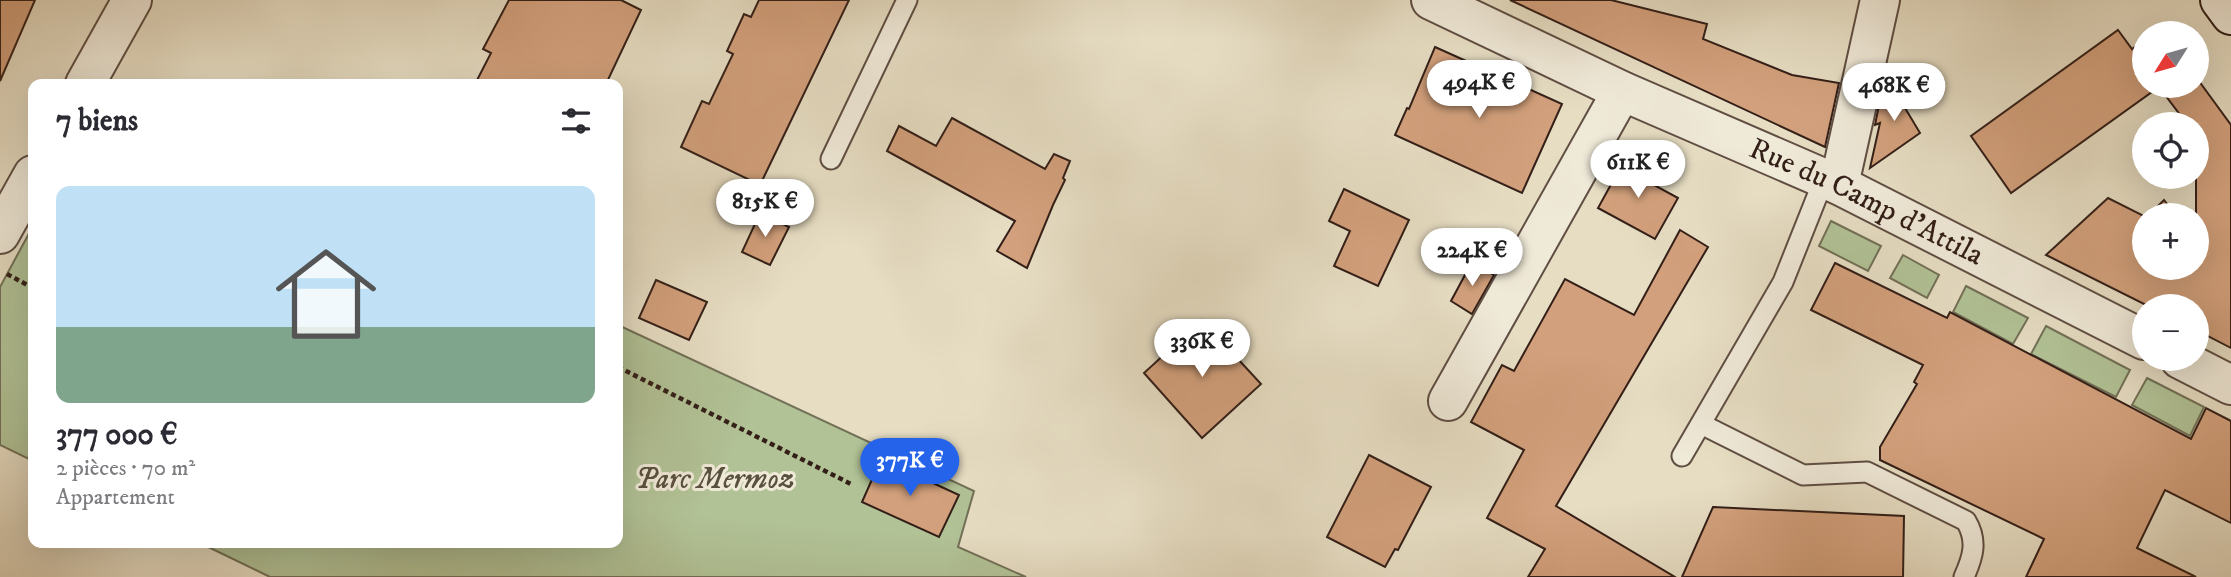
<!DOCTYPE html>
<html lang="fr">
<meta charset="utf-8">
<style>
:root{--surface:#fff;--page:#f2f2f3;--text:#2b2b33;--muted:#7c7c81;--accent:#2563eb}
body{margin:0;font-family:"IM FELL DW Pica",serif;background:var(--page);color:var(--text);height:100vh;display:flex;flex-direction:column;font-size:26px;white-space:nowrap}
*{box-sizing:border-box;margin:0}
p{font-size:23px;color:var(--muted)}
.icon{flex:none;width:38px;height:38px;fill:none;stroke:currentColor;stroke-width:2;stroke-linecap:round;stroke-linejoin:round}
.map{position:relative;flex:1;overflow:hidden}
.side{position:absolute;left:28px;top:79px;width:595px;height:469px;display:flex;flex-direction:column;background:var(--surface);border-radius:14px;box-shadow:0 7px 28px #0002}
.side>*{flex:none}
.needle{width:46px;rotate:233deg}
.buttons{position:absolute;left:2132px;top:21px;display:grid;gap:14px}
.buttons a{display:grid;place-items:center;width:77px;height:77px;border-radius:50%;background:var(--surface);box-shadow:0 7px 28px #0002;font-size:35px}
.price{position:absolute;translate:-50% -60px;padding:0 16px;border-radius:24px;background:#fff;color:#222;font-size:23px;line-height:46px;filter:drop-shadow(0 2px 4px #0008)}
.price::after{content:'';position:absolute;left:50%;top:42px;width:21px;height:16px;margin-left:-10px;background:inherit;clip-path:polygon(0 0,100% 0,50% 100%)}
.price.current{background:var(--accent);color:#fff}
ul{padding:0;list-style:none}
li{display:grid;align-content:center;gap:14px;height:371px;padding:0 28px}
li span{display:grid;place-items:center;height:217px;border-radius:14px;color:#555}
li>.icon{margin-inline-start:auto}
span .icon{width:126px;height:126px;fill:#fffc;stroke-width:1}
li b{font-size:30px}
h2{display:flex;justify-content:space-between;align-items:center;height:84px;padding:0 28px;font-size:30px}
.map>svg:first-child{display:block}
.green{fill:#b1c296;stroke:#727057;stroke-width:2}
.building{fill:#d2a07c;stroke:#331f18;stroke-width:2}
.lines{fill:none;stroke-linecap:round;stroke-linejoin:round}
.lane-casing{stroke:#604e43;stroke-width:23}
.street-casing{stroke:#604e43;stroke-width:42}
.secondary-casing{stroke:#331f18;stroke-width:42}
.path{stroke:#331f18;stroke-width:4.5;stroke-dasharray:5 3.5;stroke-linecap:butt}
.lane{stroke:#efe9d8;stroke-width:19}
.street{stroke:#efe9d8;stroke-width:38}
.secondary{stroke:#efe9d8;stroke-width:38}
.labels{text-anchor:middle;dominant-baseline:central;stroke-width:6;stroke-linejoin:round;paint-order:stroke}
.street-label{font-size:30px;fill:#331f18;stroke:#efe9d8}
.park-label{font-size:30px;font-style:italic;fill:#59503e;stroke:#efe9d8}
</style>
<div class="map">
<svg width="2231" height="577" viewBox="0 0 2231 577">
<rect width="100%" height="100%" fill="#e6ddc3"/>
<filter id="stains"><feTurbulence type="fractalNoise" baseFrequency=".00286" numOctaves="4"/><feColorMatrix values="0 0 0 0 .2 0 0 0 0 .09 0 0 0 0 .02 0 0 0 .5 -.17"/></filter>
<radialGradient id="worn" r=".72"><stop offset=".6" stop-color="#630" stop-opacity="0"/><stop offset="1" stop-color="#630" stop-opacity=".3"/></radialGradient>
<!-- green -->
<g class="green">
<polygon points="1831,221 1881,246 1868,271 1819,246"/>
<polygon points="33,226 33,461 0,445 0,287"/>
<polygon points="1903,255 1939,275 1927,298 1890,278"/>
<polygon points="1966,286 2028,318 2013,344 1953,312"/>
<polygon points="618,325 974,491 958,547 1026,577 270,577 200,543 618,542"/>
<polygon points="2046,326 2130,370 2116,397 2031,354"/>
<polygon points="2147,378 2204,407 2190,436 2132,405"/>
</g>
<!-- building -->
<g class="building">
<polygon points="0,0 35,0 0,81"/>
<polygon points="509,0 621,0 641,10 606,84 475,84 491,53 483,49"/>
<polygon points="759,0 849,0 760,185 681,147 702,101 709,104 733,54 727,51 744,14 751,17"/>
<polygon points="1510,0 1611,0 1707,24 1703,39 1792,75 1839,83 1825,147"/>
<polygon points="2118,30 2132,49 2144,40 2144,86 2196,86 2196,77 2231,125 2231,348 2196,330 2196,306 2148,306 2046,255 2108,198 2144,216 2144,268 2196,268 2196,124 2187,124 2159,87 2011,193 1971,136"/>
<polygon points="1435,47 1562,104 1522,193 1395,135 1407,108 1409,109"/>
<polygon points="1888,81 1895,92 1926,97 1905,108 1920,133 1870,168 1880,123 1875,125 1882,90 1886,91"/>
<polygon points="952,118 1045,169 1054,154 1070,161 1063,178 1065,180 1053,205 1027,268 997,251 1015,221 887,151 899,126 936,146"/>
<polygon points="1625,159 1657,176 1652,184 1678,198 1655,239 1598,208"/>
<polygon points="1344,189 1409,220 1378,286 1334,266 1350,231 1329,221"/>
<polygon points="2164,200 2176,215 2149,215"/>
<polygon points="760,213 789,227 770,265 742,252"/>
<polygon points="1680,230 1708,247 1556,506 1675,577 1528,577 1545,549 1487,518 1524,450 1471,422 1502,365 1514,371 1565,279 1634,315"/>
<polygon points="1472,262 1494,275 1472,314 1451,301"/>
<polygon points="1835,263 1947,318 1950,312 2191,439 2206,408 2231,421 2231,523 2165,490 2137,548 2196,577 2026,577 2044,539 1880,460 1880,447 1917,384 1914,382 1923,365 1811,310"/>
<polygon points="656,280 707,302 689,340 639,318"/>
<polygon points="1202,320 1261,384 1202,438 1144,373"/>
<polygon points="1369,455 1431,487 1398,550 1395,549 1385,567 1327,537"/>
<polygon points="881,459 959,495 939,537 862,502"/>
<polygon points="1713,507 1904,516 1903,577 1682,577"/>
</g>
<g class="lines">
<defs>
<g id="lane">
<polyline points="831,159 907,0"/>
<path d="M 1701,424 L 1803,475 L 1867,472 L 1966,521 C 1978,541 1973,557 1964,577"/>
<polyline points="1682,456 1783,282 1824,179"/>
</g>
<g id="street">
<path id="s1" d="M 1431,0 L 1622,91 L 1839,185 L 2144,340"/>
<polyline points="85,84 132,0"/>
<polyline points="1839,185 1880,0"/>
<polyline points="0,234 33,175"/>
<polyline points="2180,359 2231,385"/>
<polyline points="1448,401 1622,91"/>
</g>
<polyline id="secondary" points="2220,0 2231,15"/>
</defs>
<!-- lane casing -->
<use href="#lane" class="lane-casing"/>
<!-- street casing -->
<use href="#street" class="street-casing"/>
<!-- secondary casing -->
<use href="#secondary" class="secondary-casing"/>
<!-- path -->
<g class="path">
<polyline points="7,274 33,288"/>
<polyline points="618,367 853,485"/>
</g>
<!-- lane -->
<use href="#lane" class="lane"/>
<!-- street -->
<use href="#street" class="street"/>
<!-- secondary -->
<use href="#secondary" class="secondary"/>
</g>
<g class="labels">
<!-- street labels -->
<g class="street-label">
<text stroke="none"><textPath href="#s1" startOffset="480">Rue du Camp d'Attila</textPath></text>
</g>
<!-- park labels -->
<g class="park-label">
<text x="715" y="479">Parc Mermoz</text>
</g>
</g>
<rect width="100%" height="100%" filter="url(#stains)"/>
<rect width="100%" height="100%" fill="url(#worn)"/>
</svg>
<div class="buttons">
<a><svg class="needle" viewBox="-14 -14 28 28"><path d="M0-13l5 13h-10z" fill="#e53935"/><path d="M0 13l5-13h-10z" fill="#7c7c81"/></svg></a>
<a><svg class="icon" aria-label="locate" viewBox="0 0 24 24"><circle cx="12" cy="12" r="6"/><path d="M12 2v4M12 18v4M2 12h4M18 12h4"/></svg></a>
<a>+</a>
<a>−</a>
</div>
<b class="price" style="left:1479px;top:120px">494K €</b>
<b class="price" style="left:1894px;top:123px">468K €</b>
<b class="price" style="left:1638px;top:200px">611K €</b>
<b class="price" style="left:765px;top:239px">815K €</b>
<b class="price" style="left:1472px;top:288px">224K €</b>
<b class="price" style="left:1202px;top:379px">336K €</b>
<b class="price current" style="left:910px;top:498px">377K €</b>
<section class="side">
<h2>7 biens<svg class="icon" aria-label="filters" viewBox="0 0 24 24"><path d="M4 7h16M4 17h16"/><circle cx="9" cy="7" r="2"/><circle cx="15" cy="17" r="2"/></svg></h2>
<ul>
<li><span style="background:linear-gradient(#bfe0f5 65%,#7fa58c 0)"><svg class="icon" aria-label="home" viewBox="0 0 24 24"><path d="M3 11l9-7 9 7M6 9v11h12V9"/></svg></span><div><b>377 000 €</b><p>2 pièces · 70 m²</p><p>Appartement</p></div></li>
</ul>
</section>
</div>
